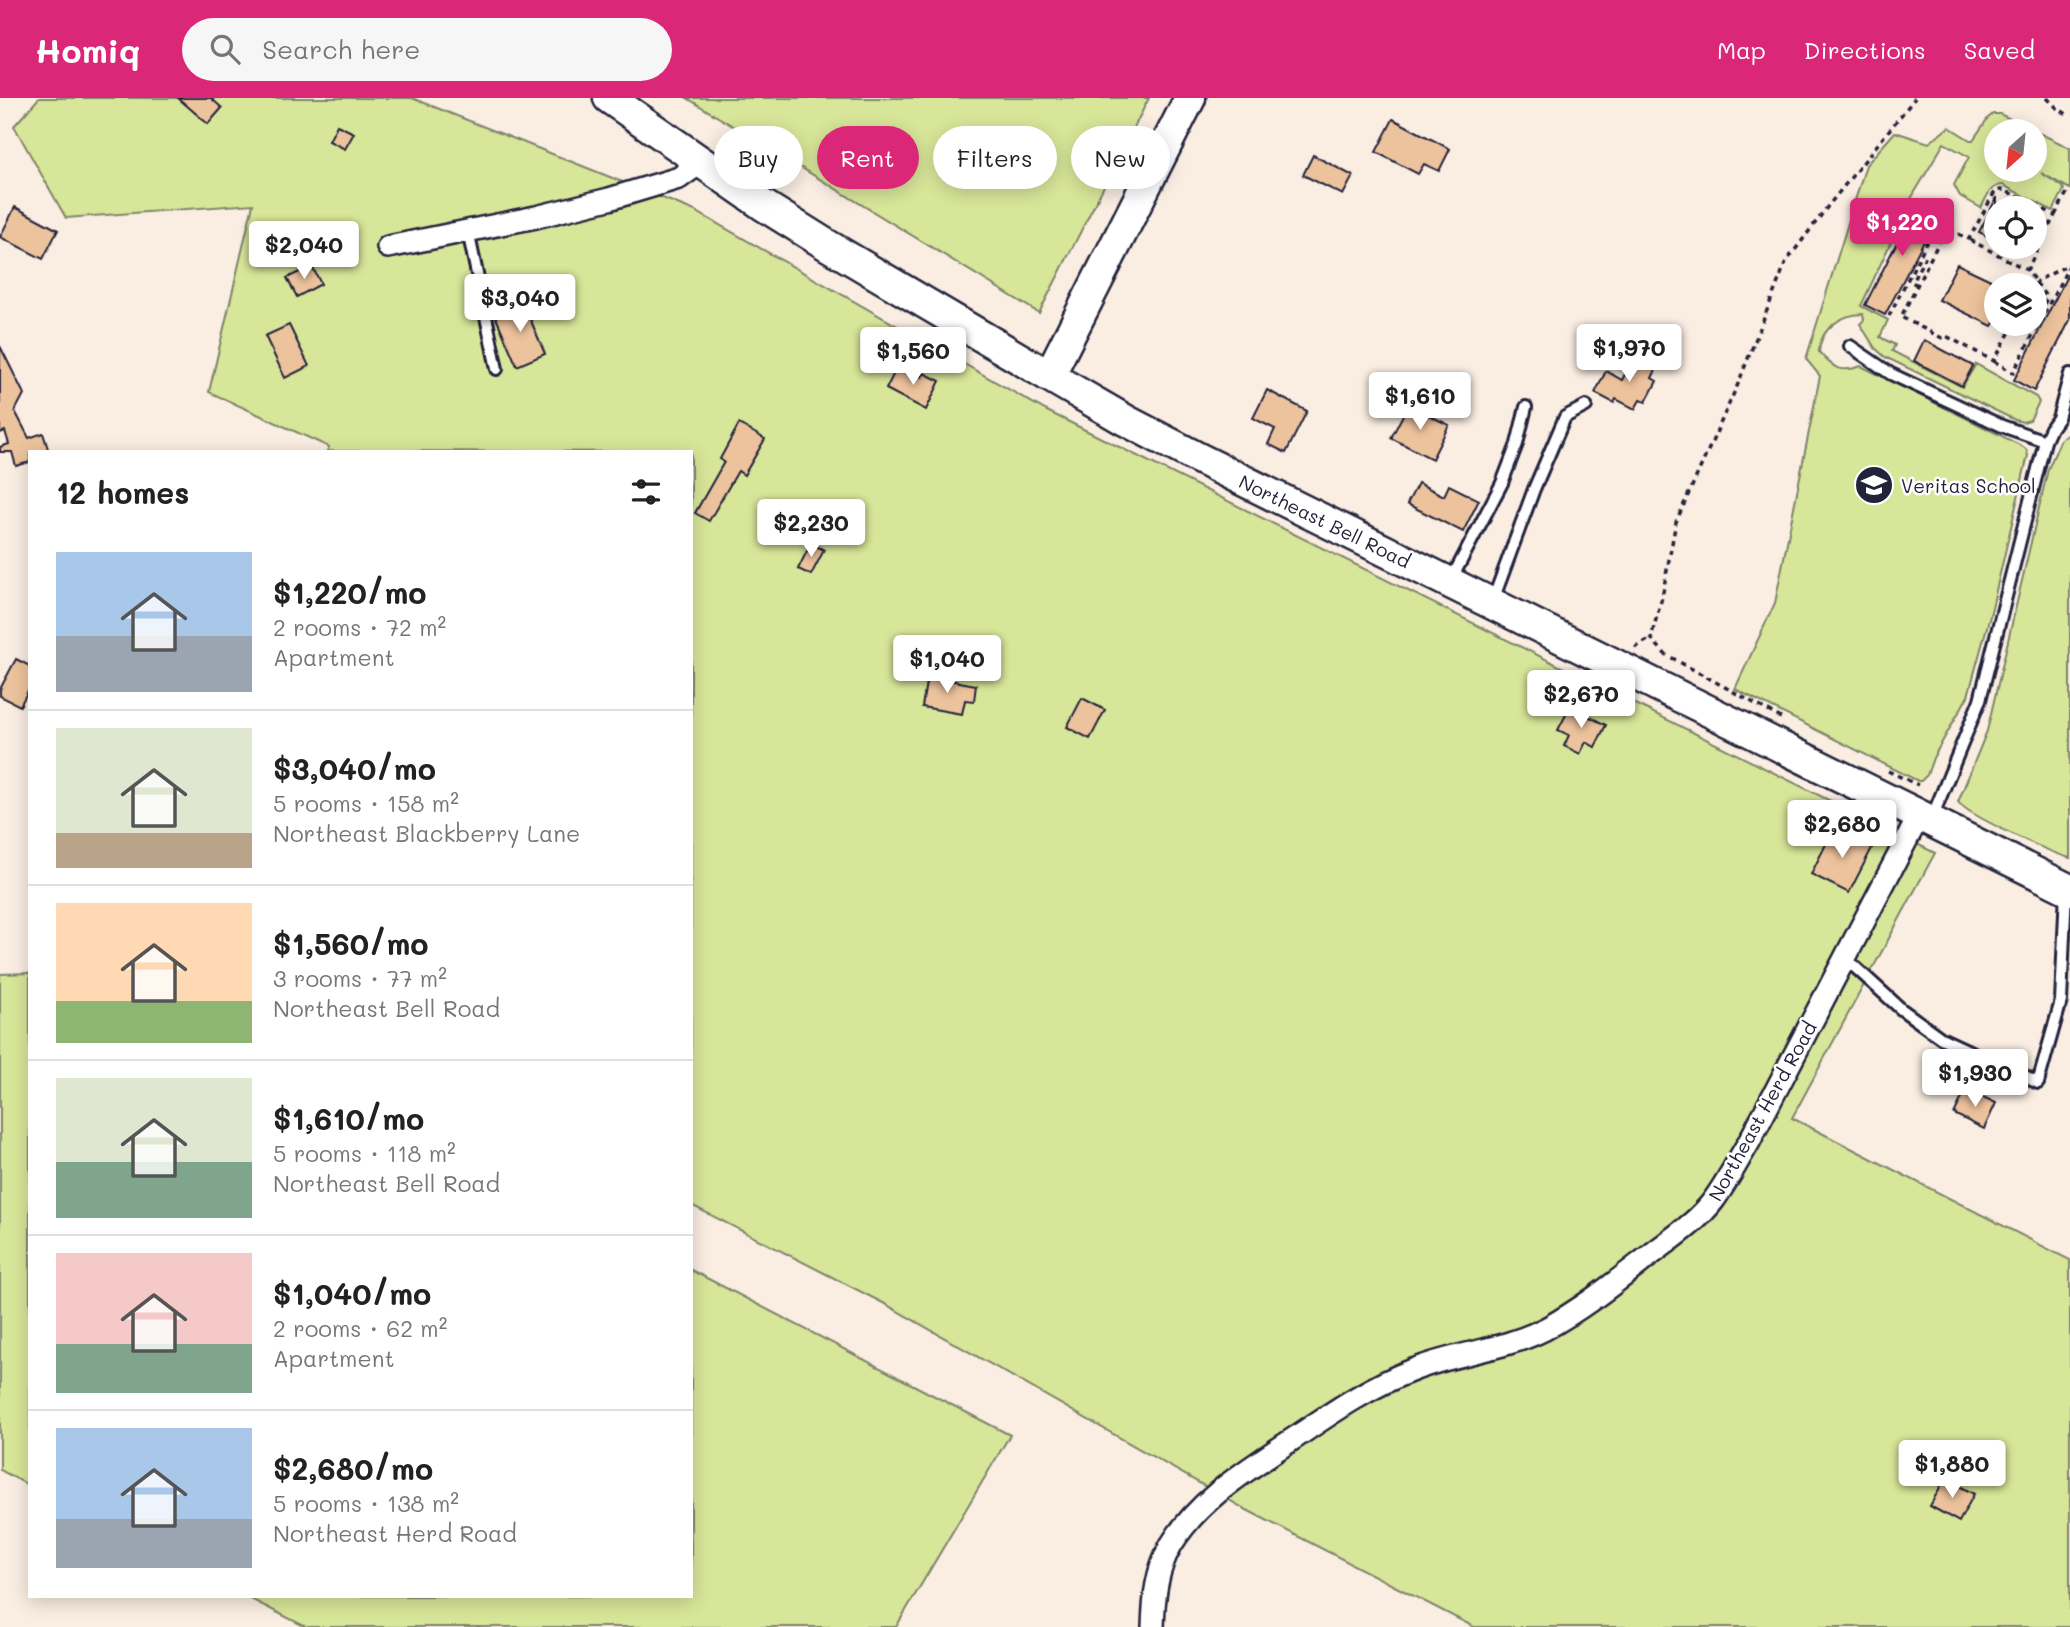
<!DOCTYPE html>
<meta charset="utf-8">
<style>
:root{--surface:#fff;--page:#f6f6f6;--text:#222;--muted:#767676;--line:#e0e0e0;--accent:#db2777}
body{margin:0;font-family:Mali,sans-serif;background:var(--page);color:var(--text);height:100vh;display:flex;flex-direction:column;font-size:26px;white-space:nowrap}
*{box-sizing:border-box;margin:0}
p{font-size:23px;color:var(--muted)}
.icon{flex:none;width:38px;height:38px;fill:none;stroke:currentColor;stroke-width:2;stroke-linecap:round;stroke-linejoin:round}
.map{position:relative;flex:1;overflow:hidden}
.details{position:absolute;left:28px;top:352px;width:665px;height:1148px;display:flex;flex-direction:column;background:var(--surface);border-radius:0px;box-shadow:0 4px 18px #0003}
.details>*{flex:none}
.top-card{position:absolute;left:714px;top:28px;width:665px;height:63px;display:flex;gap:14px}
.needle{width:46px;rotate:207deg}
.controls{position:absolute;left:1984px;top:21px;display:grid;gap:14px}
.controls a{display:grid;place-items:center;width:63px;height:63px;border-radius:50%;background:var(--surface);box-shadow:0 4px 18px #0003;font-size:35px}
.price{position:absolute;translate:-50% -60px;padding:0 16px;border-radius:7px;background:#fff;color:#222;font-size:23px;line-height:46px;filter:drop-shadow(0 2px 4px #0008)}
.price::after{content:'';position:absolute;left:50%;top:42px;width:21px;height:16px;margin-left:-10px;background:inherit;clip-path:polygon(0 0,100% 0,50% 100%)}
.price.selected{background:var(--accent);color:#fff}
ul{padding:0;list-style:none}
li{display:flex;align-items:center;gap:21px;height:175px;padding:0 28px}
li+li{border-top:2px solid var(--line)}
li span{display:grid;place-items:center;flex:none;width:196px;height:140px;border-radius:0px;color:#555}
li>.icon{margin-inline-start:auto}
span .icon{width:84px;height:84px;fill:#fffc;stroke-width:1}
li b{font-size:30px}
h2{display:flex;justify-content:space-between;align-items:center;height:84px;padding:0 28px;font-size:30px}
.tag{padding:0 24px;border-radius:32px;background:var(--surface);box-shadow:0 4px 18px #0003;font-size:24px;line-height:63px}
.tag.selected{background:var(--accent);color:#fff}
header{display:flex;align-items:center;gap:42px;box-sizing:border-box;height:98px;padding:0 35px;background:var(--accent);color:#fff}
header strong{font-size:33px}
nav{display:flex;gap:38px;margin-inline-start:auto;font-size:24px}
.search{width:490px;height:63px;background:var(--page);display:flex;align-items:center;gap:18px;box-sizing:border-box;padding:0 24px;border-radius:38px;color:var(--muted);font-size:26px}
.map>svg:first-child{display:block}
.green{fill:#d8e699;stroke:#7d846a;stroke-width:2}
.building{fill:#edc39d;stroke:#22223b;stroke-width:2}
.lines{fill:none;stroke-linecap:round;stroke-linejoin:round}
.lane-casing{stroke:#22223b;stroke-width:16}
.street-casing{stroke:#22223b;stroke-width:26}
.secondary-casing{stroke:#22223b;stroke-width:35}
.path{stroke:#22223b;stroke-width:3.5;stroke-dasharray:5 5;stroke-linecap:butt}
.lane{stroke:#fff;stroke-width:10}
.street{stroke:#fff;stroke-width:21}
.secondary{stroke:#fff;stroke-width:30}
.labels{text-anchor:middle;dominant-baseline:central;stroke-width:5;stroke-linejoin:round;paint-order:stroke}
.poi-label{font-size:19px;fill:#22223b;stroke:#fff;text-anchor:start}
.street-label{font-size:19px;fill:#22223b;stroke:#fff}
</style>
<header>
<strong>Homiq</strong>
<div class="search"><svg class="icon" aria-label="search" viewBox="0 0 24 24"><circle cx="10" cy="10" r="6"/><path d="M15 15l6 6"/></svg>Search here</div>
<nav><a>Map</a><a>Directions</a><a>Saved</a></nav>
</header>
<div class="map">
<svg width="2070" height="1529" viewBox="0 0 2070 1529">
<rect width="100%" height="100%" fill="#faede2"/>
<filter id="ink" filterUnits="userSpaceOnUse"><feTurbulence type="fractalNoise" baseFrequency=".0143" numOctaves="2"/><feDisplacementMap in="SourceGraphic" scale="14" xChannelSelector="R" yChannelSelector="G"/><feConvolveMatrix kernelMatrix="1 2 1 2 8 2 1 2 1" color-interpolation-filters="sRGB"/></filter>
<g filter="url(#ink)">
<!-- green -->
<g class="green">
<polygon points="39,0 412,0 695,113 1045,312 1935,755 1792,1020 2070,1162 2070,1529 1474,1529 1245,1411 885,1206 691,1107 691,354 327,353 329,349 209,294 253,106 66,120 14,28"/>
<polygon points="687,0 1149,0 1039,215"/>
<path d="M 1993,16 L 2000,16 L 2035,33 L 1997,33 L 1997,72 L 2035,72 L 2035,33 L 2070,50 L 2070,91 L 2041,75 L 2063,89 L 2064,92 L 2053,113 L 2003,87 C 1989,88 1987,99 1981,110 L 1960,98 L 1954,87 L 1969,59 L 1944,45 L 1912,99 L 1861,208 L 1888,222 L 1880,239 L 1895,247 L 1892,253 L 1962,289 L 1976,266 L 2036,299 L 2039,304 L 2030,322 L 2023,324 L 2015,322 L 1885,259 L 1875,250 L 1860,226 L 1864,222 L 1863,216 C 1841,216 1820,231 1819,254 C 1832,269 1840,276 1861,268 L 2022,348 L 2026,351 L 2028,357 L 1990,518 L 1968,598 L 1933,660 L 1927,677 L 1921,683 L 1918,683 L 1735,591 L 1775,505 L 1820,278 L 1806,261 L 1866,67 L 1895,34 L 1929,45 L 1949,29 L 1970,42 L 1973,42 L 1988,20 Z"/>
<path d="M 2068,337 L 2070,337 L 2070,760 C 2051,755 1969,718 1958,704 L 1987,633 L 2048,371 L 2061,341 Z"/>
<polygon points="30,875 30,1388 0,1372 0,876"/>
<polygon points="691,1172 1010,1337 896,1529 306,1529 245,1498 691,1498"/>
</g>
<!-- building -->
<g class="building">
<polygon points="178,0 211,0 222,10 208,26"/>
<polygon points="1393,21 1450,51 1439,73 1424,66 1418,76 1376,54"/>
<polygon points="337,27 354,35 345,51 329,43"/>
<polygon points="1313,57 1353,78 1343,97 1303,77"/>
<polygon points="1997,99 1997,143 1979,134"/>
<polygon points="1918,103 1939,114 1885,217 1865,207"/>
<polygon points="15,109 58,132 43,161 0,139"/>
<polygon points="1957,166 1997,185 1997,220 1992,228 1939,202"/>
<polygon points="312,168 321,186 297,199 287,180"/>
<polygon points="2070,172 2070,222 2034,293 2014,282"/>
<polygon points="523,204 545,256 517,268 494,215"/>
<polygon points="289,227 309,268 285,280 265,238"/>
<polygon points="1924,242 1973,268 1962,288 1914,263"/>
<polygon points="0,248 24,296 15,313 29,340 43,335 49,354 30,354 30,364 16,368 12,354 0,354 0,349 9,346 5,333 0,335"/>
<polygon points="1634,258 1657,270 1652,280 1657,283 1646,304 1640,302 1635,311 1616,301 1614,305 1595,295 1606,273 1622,282"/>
<polygon points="898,267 922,279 924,275 940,283 926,312 886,291"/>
<polygon points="1267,292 1307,313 1286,355 1268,346 1275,331 1253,320"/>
<polygon points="1408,307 1449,327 1432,361 1391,340"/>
<polygon points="739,326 765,341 744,377 738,373 709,423 695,415 724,364 720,361"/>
<polygon points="1418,385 1444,398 1449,387 1479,402 1463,434 1407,406"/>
<polygon points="811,445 824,452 811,477 798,471"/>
<polygon points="16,561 30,568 30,589 20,608 0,598 0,591"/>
<polygon points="927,578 976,587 974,603 965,602 962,616 922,609"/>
<polygon points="1082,600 1105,612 1090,641 1067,629"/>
<polygon points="1570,609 1606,627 1595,649 1586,644 1580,656 1564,648 1569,637 1558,632"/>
<polygon points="1835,728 1873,748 1849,795 1811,776"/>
<polygon points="1966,991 1996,1005 1984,1031 1954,1016"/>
<polygon points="1945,1380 1974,1396 1959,1424 1930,1408"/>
</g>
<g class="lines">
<defs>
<g id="lane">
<polyline points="468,133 497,271"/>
<polyline points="1850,248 1891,276 2002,328 2045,343"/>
<polyline points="1451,482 1502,385 1517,346 1526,309"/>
<polyline points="1493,502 1534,391 1565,319 1586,308"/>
<polyline points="1931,722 1980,602 2045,343 2051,330 2058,320 2070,276"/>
<polyline points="1845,860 1901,911 1941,940 2038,985 2061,903 2066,793"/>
</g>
<g id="street">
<polyline points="388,149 536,119 609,101 679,80 700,65"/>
<path d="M 1153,1529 C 1154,1500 1156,1473 1171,1447 C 1199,1401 1246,1373 1290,1343 C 1330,1316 1368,1289 1413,1272 C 1458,1254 1501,1253 1545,1231 C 1584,1210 1618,1182 1653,1155 C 1674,1139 1697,1124 1713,1103 C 1727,1084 1737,1064 1749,1044 L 1920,716"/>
</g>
<g id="secondary">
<polyline points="609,0 763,107 827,147 1049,278 1125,322 1198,360 2070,792"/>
<polyline points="1049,278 1190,0"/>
</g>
</defs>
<!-- lane casing -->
<use href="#lane" class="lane-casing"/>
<!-- street casing -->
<use href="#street" class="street-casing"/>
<!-- secondary casing -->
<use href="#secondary" class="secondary-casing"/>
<!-- path -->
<g class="path">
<polyline points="2047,0 2057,10 2070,18"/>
<polyline points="2055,117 2069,91"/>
<polyline points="1970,142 2027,172"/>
<polyline points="1917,187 1912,184 1926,157 1922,155"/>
<polyline points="2035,187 2037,183 2068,167"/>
<polyline points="1889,218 1940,118"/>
<polyline points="2014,226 1994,263 1946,238 1942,240 1901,219 1946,130 1969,141 1993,97 1997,92 2004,92 2055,117 2027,172 2047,200 2035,223"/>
<polyline points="1994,263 2013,275 2070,166"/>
<polyline points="1635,550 1651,540"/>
<polyline points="1781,620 1665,556 1651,540 1662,499 1676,424 1738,286 1786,164 1828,108 1915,0"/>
<polyline points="1888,673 1918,687"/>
</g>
<!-- lane -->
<use href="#lane" class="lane"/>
<!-- street -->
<use href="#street" class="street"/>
<!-- secondary -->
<use href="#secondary" class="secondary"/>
</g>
</g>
<!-- icons -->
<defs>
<symbol id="school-disc" viewBox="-11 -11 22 22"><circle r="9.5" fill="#22223b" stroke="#fff"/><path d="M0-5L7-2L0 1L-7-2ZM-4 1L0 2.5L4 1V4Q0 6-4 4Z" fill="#fff"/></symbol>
</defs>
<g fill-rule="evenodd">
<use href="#school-disc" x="1852" y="365" width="44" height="44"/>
</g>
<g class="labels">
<!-- poi labels -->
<g class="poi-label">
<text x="1901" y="387">Veritas School</text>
</g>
<!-- street labels -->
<g class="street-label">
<text transform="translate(1325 423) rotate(26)">Northeast Bell Road</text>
<text transform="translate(1762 1013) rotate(-61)">Northeast Herd Road</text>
</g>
</g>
</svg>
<div class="controls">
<a><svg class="needle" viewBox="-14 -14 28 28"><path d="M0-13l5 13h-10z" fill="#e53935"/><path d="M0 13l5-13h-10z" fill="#767676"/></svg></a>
<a><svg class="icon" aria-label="locate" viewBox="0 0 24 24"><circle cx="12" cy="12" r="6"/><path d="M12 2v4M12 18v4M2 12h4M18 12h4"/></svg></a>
<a><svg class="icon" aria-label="layers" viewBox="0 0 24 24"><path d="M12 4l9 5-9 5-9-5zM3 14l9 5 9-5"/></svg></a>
</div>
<b class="price selected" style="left:1902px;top:160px">$1,220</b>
<b class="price" style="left:304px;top:183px">$2,040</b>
<b class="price" style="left:520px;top:236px">$3,040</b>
<b class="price" style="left:1629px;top:286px">$1,970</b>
<b class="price" style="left:913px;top:289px">$1,560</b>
<b class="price" style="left:1420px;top:334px">$1,610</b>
<b class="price" style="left:811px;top:461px">$2,230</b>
<b class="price" style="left:947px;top:597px">$1,040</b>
<b class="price" style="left:1581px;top:632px">$2,670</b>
<b class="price" style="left:1842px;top:762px">$2,680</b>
<b class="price" style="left:1975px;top:1011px">$1,930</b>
<b class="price" style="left:1952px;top:1402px">$1,880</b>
<div class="top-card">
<a class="tag">Buy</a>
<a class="tag selected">Rent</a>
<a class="tag">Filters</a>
<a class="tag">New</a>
</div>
<section class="details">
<h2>12 homes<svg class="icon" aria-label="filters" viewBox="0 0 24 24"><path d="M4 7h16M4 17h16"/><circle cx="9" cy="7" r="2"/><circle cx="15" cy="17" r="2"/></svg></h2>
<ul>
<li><span style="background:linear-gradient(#a9c7e8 60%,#9aa5b1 0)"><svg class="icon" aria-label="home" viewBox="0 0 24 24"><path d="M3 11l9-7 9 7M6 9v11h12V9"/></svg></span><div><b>$1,220/mo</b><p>2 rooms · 72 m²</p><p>Apartment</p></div></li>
<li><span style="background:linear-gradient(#dfe7d0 75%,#b9a48a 0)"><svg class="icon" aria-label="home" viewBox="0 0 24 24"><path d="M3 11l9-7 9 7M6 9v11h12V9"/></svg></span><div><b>$3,040/mo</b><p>5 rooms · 158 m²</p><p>Northeast Blackberry Lane</p></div></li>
<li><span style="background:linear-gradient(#ffd9b3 70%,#8fb573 0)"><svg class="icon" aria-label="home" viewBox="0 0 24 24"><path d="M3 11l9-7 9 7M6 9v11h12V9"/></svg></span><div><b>$1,560/mo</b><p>3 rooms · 77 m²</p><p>Northeast Bell Road</p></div></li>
<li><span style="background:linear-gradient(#dfe7d0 60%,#7fa58c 0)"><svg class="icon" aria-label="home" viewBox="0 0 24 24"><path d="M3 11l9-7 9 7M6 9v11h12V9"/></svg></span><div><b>$1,610/mo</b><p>5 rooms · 118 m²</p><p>Northeast Bell Road</p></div></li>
<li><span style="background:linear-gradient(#f6c9c9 65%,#7fa58c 0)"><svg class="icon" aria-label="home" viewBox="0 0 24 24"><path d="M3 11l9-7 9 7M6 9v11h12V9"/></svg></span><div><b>$1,040/mo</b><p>2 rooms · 62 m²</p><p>Apartment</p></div></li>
<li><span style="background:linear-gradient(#a9c7e8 65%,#9aa5b1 0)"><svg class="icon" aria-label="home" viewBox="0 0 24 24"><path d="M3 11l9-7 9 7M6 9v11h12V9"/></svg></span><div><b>$2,680/mo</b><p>5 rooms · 138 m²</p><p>Northeast Herd Road</p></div></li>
</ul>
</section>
</div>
